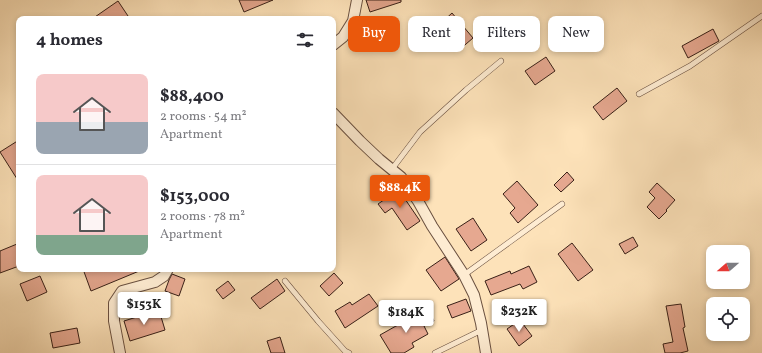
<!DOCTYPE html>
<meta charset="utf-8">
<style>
:root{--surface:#fff;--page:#f7f7f7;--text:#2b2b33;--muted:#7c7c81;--line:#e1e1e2;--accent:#ea580c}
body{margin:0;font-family:Vollkorn,serif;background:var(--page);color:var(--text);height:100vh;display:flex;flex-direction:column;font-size:15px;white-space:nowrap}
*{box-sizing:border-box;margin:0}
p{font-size:13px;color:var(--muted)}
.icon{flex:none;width:22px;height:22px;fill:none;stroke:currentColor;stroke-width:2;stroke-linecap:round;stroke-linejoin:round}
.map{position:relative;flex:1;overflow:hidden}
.details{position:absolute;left:16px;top:16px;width:320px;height:256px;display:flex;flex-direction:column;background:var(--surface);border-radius:8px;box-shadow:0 2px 6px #0003}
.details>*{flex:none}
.top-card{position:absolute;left:348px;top:16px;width:354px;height:36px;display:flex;gap:8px}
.needle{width:26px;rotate:250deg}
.fabs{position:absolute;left:706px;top:245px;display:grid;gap:8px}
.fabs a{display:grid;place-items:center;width:44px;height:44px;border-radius:8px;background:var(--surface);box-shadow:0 2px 6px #0003;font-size:20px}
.price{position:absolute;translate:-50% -34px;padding:0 9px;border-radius:4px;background:#fff;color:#222;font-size:13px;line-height:26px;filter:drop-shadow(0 1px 2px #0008)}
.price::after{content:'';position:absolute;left:50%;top:24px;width:12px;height:9px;margin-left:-6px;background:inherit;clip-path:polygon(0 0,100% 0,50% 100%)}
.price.on{background:var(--accent);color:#fff}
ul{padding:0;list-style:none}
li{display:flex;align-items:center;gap:12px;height:100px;padding:0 20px}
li+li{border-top:1px solid var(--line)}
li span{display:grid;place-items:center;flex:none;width:112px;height:80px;border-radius:8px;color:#555}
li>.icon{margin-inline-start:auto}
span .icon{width:48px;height:48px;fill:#fffc;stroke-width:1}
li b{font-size:17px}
h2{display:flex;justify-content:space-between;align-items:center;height:48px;padding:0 20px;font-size:17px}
.chip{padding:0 14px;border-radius:8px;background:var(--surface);box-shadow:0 2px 6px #0003;font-size:14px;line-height:36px}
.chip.on{background:var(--accent);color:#fff}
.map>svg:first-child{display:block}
.building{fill:#e6a890;stroke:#392017}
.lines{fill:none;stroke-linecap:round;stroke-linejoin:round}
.lane-casing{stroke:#6a5040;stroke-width:6}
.street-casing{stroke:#6a5040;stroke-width:12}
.lane{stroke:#feecd2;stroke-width:5}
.street{stroke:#feecd2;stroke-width:10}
</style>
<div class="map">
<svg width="762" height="353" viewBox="0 0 762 353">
<rect width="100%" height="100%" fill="#fde2b9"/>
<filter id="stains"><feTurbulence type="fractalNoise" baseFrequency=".005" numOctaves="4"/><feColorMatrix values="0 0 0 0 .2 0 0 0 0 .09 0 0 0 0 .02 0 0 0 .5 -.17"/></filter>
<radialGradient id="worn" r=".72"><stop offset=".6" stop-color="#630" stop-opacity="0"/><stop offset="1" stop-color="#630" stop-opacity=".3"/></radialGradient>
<!-- building -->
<g class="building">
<polygon points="239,0 273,0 244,12"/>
<polygon points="366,0 401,0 401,2 370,12"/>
<polygon points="118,1 130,19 92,19"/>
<polygon points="452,13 473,38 459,50 438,26"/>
<polygon points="713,29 719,41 688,58 682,46"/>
<polygon points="546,57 555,71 535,85 525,71"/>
<polygon points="617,88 627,101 603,120 593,107"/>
<polygon points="19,140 19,182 0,152"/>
<polygon points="567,172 574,180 561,192 554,185"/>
<polygon points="517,181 538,205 518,223 510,213 515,208 503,194"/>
<polygon points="657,183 675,200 666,210 667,211 659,219 647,207 655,198 649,192"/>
<polygon points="401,188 408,198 405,199 420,221 407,230 392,208 385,213 378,204"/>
<polygon points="473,218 487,240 471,251 456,229"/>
<polygon points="633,237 638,246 625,254 619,244"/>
<polygon points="572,243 593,270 578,281 558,254"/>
<polygon points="17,244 19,251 19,266 0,273 0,251"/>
<polygon points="445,257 459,279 441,291 426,270"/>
<polygon points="529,266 537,282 523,289 520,284 491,295 485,281 510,271 511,274"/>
<polygon points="83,269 144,269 91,291"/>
<polygon points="334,273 343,283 329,296 320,286"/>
<polygon points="172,274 185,279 179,296 165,291 169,280"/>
<polygon points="40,276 47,292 27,301 20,284"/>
<polygon points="277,279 285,291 260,309 251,298"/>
<polygon points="228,281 235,290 223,299 216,290"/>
<polygon points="369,294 378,306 345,328 335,311 350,302 352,305"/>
<polygon points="466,299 471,311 452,318 447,306"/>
<polygon points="681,304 685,327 683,328 688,351 680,353 665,353 663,344 673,342 666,306"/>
<polygon points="159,310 165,330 130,341 124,321"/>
<polygon points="430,313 434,321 424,326 428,334 412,343 414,347 404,353 391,353 380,335 396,326"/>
<polygon points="520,320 532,336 519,346 507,329"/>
<polygon points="77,328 80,343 53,348 50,333"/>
<polygon points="280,337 285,353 271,353 267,341"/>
</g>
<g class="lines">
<defs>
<g id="lane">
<polyline points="639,94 690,66 762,16"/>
<polyline points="392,169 420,132 466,90 501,61"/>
<polyline points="464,275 562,204"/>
<polyline points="285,281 318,321 345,351 349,353"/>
<polyline points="435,353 482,330"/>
</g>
<g id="street">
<polyline points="333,45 343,37 353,21 357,0"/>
<polyline points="333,113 360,141 379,159 401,177 418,201 432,226 464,275 474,295 481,323 486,353"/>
<polyline points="120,353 114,321 114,303 122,291 155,282 164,276 168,269"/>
</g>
</defs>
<!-- lane casing -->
<use href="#lane" class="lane-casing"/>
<!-- street casing -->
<use href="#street" class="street-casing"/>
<!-- lane -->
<use href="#lane" class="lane"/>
<!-- street -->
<use href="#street" class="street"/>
</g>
<rect width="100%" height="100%" filter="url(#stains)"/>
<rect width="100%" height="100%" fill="url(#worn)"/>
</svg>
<div class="fabs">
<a><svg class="needle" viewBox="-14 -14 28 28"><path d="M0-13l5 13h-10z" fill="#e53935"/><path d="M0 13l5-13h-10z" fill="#7c7c81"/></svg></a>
<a><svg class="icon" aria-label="locate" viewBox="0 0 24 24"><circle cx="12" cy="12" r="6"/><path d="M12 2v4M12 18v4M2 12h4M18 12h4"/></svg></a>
</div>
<b class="price on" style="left:400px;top:209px">$88.4K</b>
<b class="price" style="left:144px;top:326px">$153K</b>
<b class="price" style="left:519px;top:333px">$232K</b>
<b class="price" style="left:406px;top:334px">$184K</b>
<div class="top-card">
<a class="chip on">Buy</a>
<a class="chip">Rent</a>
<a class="chip">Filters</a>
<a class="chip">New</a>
</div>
<section class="details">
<h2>4 homes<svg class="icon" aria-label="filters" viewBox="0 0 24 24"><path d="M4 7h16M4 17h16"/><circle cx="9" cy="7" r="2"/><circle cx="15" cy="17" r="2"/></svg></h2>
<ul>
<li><span style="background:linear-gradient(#f6c9c9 60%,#9aa5b1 0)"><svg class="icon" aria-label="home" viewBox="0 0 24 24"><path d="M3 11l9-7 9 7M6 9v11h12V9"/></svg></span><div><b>$88,400</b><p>2 rooms · 54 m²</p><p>Apartment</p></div></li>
<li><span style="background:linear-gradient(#f6c9c9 75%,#7fa58c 0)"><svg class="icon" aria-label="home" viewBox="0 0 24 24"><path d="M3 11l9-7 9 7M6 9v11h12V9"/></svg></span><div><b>$153,000</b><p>2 rooms · 78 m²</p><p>Apartment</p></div></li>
</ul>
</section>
</div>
